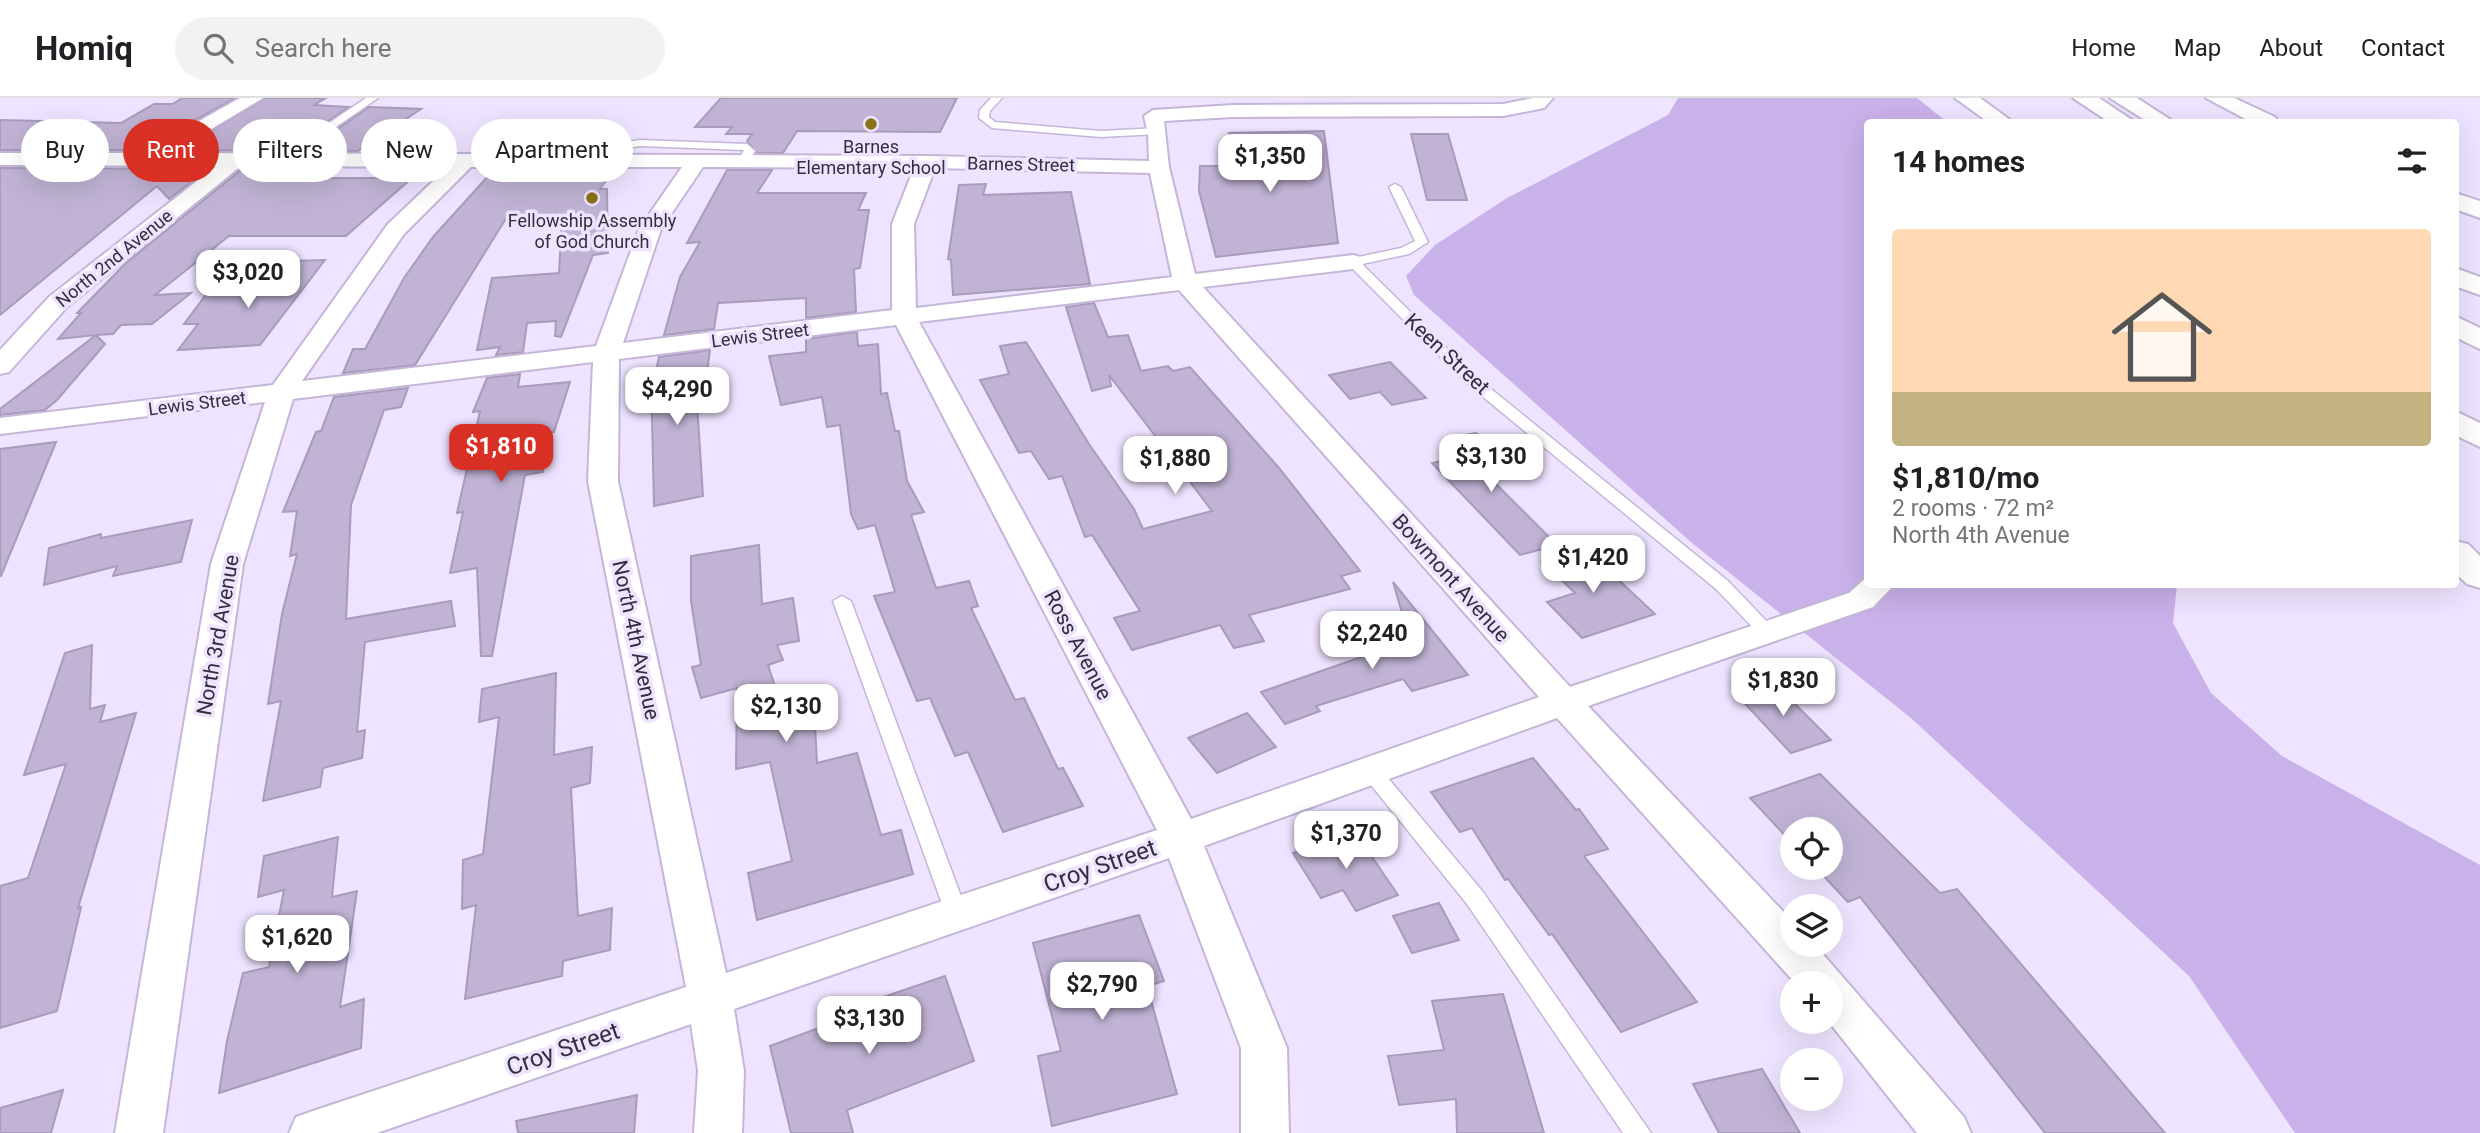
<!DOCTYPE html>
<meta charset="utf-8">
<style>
:root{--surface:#fff;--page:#f2f2f2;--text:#202124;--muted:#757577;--line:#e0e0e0;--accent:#d93025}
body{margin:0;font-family:Roboto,sans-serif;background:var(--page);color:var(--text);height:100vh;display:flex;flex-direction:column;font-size:26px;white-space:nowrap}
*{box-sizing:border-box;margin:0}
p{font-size:23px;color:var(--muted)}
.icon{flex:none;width:38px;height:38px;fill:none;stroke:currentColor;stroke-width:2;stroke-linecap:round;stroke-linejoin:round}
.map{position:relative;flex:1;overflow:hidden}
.panel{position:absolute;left:1864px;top:21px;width:595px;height:469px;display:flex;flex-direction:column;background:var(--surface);border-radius:7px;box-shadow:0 7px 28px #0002}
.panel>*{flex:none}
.banner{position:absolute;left:21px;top:21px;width:665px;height:63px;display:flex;gap:14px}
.controls{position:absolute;left:1780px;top:719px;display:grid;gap:14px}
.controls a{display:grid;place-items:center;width:63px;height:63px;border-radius:50%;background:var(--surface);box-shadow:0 7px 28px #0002;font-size:35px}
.price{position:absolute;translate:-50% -60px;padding:0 16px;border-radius:14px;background:#fff;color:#222;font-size:23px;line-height:46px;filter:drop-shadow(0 2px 4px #0008)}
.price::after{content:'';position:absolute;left:50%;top:42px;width:21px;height:16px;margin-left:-10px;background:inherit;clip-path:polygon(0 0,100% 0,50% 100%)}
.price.current{background:var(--accent);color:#fff}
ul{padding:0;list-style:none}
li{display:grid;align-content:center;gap:14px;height:371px;padding:0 28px}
li span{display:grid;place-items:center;height:217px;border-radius:7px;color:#555}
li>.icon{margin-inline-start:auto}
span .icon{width:126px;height:126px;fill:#fffc;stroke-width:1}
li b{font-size:30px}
h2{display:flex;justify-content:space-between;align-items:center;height:84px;padding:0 28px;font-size:30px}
.pill{padding:0 24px;border-radius:32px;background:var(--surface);box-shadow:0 7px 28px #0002;font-size:24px;line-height:63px}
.pill.current{background:var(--accent);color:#fff}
header{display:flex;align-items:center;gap:42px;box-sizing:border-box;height:98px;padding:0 35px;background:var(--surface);border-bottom:2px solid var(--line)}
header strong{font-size:33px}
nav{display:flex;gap:38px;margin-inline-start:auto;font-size:24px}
.search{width:490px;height:63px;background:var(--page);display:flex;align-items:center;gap:18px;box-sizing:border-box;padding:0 24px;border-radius:38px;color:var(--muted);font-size:26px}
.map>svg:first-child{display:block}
.green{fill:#c9b1e9}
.building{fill:#c0b3d4;stroke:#a89bbb;stroke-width:2}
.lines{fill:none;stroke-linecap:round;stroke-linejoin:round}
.service-casing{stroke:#c4b6d7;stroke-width:3}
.minor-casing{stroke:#c4b6d7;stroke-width:4}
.tertiary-casing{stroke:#c4b6d7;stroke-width:4}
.motorway-casing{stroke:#c4b6d7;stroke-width:4}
.service{fill:#fff;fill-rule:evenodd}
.minor{fill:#fff;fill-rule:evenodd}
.tertiary{fill:#fff;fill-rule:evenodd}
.motorway{fill:#fff;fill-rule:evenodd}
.poi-dot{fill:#8a7316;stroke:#efe4ff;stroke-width:2.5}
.labels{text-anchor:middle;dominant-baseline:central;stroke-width:7;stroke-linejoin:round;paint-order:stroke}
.far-poi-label{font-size:18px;fill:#342e3b;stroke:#efe4ff}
.far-street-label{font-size:18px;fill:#342e3b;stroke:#efe4ff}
.street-label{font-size:21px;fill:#342e3b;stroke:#efe4ff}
.near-street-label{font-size:24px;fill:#342e3b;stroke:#efe4ff}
</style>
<header>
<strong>Homiq</strong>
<div class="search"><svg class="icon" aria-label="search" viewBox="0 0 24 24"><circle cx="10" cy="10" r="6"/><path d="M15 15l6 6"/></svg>Search here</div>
<nav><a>Home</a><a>Map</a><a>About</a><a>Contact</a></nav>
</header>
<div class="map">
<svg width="2480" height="1035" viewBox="0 0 2480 1035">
<rect width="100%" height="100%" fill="#efe4ff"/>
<!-- green -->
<polygon class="green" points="1678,0 1917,0 1947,24 1867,24 1867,486 2177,487 2173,525 2211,595 2282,658 2480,767 2480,1035 2295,1035 2189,878 1911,620 1692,445 1414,197 1406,178 1435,147 1507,100 1668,17"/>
<!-- building -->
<g class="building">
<polygon points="182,0 235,0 141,52 0,52 0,22 121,25 154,6 173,6"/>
<polygon points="265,0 326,0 314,7 349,9 283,53 180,52"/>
<polygon points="721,0 957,0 940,34 797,33 783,55 757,55 747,43 752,36 726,36 732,29 695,29"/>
<polygon points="369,9 421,11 358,53 306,53"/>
<polygon points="553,26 599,27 571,54 524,54"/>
<polygon points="1324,33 1338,145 1216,159 1199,93 1200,68 1232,68 1229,35"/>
<polygon points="1411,36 1448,36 1467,102 1427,102"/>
<polygon points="0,70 208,71 169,101 157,88 0,217"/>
<polygon points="242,71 332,71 319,80 412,80 346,138 229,138 155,197 191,195 152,226 121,227 113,236 96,237 105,246 57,302 45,312 0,317 0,311 96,237 58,241 81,215 77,215 126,165"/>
<polygon points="505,72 554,72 547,78 563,78 558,83 606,83 600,91 607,91 608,155 593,157 561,239 555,238 556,223 527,225 523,254 496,257 500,249 477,252 492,180 559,175 562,119 507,119 415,267 343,275 353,251 365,251 404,180 433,139 489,77 499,77"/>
<polygon points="727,72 772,72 757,95 866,95 858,112 869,112 860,170 854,171 856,214 806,220 806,200 718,205 714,231 664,237 680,179 700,144 687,145"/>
<polygon points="986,86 983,97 1071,94 1090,186 953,197 951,162 948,161 959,87"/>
<polygon points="325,162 260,247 178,252 198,226 184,226 208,194 259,191 291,163"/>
<polygon points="1094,205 1108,239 1128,237 1141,273 1168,268 1173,273 1190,269 1279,370 1360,473 1341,478 1350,491 1249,517 1264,543 1234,550 1220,527 1132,552 1114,520 1140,513 1092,437 1085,439 1062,378 1049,381 1031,353 1019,355 980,282 1009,276 1000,248 1026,244 1089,346 1134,411 1143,431 1212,413 1109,277 1111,288 1092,293 1066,209"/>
<polygon points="857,234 858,248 878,246 881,296 887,295 895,333 899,333 907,383 924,414 911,417 936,490 969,483 978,508 971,510 1015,602 1024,600 1058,671 1063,670 1083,708 1003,734 968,654 955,658 930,600 917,603 874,498 895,494 875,427 858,431 851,416 840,327 827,329 822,299 781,307 769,258 806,254 806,241"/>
<polygon points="710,252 705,288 696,289 703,398 654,408 651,273 656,272 659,259"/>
<polygon points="1390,264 1426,300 1392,307 1380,294 1350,301 1329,277"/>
<polygon points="520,276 518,289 570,284 554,334 547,335 543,374 525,377 492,558 481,558 477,470 450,475 463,414 457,415 480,313 473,314 487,280"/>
<polygon points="408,290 401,309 384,312 351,407 346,521 451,503 455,528 365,544 357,634 365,632 362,660 323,670 320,689 263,703 281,603 268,606 282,516 297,456 290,458 297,413 283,414 316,334 321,333 334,299"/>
<polygon points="1476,335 1506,367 1482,372 1557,447 1520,457 1432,365 1459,359 1444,341"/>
<polygon points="56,344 1,478 0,478 0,351"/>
<polygon points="192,422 181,464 113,478 117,468 44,487 49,450 101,436 101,440"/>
<polygon points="759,447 762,506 793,500 799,543 777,547 783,562 768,567 789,631 815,627 817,665 857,655 881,737 901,732 913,776 757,822 748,775 792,763 770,664 736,671 737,590 701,600 692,569 701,567 691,503 691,458"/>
<polygon points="1587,449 1610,470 1607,471 1655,516 1582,540 1547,504 1575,495 1542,463"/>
<polygon points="1393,484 1468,577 1412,593 1403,581 1316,608 1320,613 1285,626 1261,594 1410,542"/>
<polygon points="92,547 90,611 105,607 100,624 136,615 78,810 81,809 57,913 0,930 0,788 28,780 66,666 24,677 65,555"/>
<polygon points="556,575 554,657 592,649 590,685 571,690 578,818 612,810 610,852 563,863 562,878 465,901 476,807 462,811 463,762 483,756 499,619 479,624 482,591"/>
<polygon points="1774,585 1831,642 1791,655 1736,596"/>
<polygon points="1247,615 1276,649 1217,675 1188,640"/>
<polygon points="1533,660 1576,712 1579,711 1608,751 1584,758 1697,904 1621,934 1552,836 1549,837 1508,781 1505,782 1472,730 1460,734 1431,694"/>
<polygon points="1820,676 1940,795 1957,791 2165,1035 2045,1035 1860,799 1848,804 1816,770 1830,770 1830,732 1792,732 1792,745 1750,700"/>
<polygon points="1355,734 1398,797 1356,813 1343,792 1321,800 1293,755"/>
<polygon points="338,739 332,799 357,793 340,909 364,901 361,950 219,995 227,943 243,875 269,869 284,792 258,799 264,758"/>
<polygon points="1439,805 1459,842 1412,855 1393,818"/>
<polygon points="1139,817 1164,883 1147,888 1177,996 1052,1028 1038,958 1061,953 1033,845"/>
<polygon points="945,878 974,963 847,1012 853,1035 791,1035 770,948 862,914 860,907"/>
<polygon points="1503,896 1544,1035 1457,1035 1456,1001 1399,1007 1388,958 1444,952 1432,903"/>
<polygon points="1762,971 1800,1035 1719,1035 1693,986"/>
<polygon points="63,992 51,1035 0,1035 0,1010"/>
<polygon points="637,997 634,1035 518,1035 516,1023"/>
</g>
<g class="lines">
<defs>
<g id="service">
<polygon points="366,0 378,0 285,64 277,64 277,60"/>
<polygon points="991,0 1002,0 990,13 989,19 995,24 1101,33 1158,30 1163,33 1158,36 1101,39 992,30 979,20 980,12"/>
<polygon points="640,42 747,46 755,53 746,67 742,68 737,65 744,52 640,48 628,50 610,66 601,64 621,45"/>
<polygon points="1395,86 1401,89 1428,144 1409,156 1362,166 1475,278 1728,483 1774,531 1777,535 1774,539 1762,539 1716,491 1465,284 1349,167 1349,161 1401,150 1415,143 1389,89"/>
<polygon points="842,498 851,503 968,817 965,823 957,826 949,823 946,817 833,503"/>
<polygon points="1370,665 1377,667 1483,794 1651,1035 1623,1035 1467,806 1363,677 1360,672 1363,667"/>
</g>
<path id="minor" d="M 240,0 L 263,0 L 171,55 L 927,58 L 1149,63 L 1148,36 L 1144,18 L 1153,12 L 1233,7 L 1503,6 L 1533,0 L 1553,0 L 1544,10 L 1503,18 L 1233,19 L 1164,23 L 1169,69 L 1195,176 L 1353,157 L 1361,159 L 1365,164 L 1361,169 L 1353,171 L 1203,189 L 1570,589 L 1849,495 L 1867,479 L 1867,486 L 1895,486 L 1873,509 L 1588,608 L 1792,823 L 1792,847 L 1815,847 L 1964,1019 L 1971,1035 L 1917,1035 L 1829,924 L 1830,886 L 1796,886 L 1557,620 L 1204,748 L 1287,950 L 1289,1035 L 1241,1035 L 1241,950 L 1169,760 L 734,911 L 744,973 L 742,1035 L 694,1035 L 698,973 L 691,926 L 377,1035 L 289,1035 L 296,1019 L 313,1013 L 686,889 L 588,383 L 593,264 L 293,301 L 243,466 L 163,1035 L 115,1035 L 211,466 L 265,304 L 0,336 L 0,320 L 273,287 L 388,126 L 448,69 L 241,68 L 67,209 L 9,274 L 0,276 L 0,252 L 49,199 L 216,68 L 0,67 L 0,55 L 142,55 ZM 471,69 L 682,69 L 639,131 L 596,248 L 302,283 L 404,136 ZM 703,69 L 914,70 L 892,126 L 892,212 L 623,245 L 661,131 ZM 935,70 L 1150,75 L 1172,179 L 916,210 L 914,126 ZM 1179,192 L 1539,599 L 1191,721 L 919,224 ZM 896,227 L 1157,732 L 726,875 L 618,383 L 619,261 Z"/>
<g id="tertiary">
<polygon points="2206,0 2234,0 2275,19 2278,24 2251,24"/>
<polygon points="2455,95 2480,103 2480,120 2455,111"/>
</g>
<g id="motorway">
<polygon points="1955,0 1980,0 2013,24 1988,24"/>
<polygon points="2073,0 2099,0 2135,24 2109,24"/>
<polygon points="2110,0 2137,0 2174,24 2148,24"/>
<polygon points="2455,170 2480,179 2480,197 2455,188"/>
<polygon points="2455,218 2480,230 2480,251 2455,239"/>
<polygon points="2455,313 2480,325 2480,349 2455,337"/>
<polygon points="2455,443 2468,446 2480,458 2480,490 2467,486 2455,475"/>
</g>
</defs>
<!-- service casing -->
<use href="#service" class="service-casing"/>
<!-- minor casing -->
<use href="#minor" class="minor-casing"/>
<!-- tertiary casing -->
<use href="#tertiary" class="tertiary-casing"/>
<!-- motorway casing -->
<use href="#motorway" class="motorway-casing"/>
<!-- service -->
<use href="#service" class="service"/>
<!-- minor -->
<use href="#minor" class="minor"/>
<!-- tertiary -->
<use href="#tertiary" class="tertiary"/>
<!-- motorway -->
<use href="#motorway" class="motorway"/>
</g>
<!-- markers -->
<g class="poi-dot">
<circle cx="871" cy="26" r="7"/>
<circle cx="592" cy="100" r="7"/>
</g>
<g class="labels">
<!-- far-poi labels -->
<g class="far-poi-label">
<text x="871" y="48">Barnes<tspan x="871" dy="21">Elementary School</tspan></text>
<text x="592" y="122">Fellowship Assembly<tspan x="592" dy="21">of God Church</tspan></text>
</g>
<!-- far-street labels -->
<g class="far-street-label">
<text transform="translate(1021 66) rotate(1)">Barnes Street</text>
<text transform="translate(114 160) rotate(-39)">North 2nd Avenue</text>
<text transform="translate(760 237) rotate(-7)">Lewis Street</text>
<text transform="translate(197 305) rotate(-7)">Lewis Street</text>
</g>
<!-- street labels -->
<g class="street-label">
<text transform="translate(1447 256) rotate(43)">Keen Street</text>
<text transform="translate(1451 480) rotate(48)">Bowmont Avenue</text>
<text transform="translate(218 537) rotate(-80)">North 3rd Avenue</text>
<text transform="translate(636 542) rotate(78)">North 4th Avenue</text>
<text transform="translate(1078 547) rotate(62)">Ross Avenue</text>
</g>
<!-- near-street labels -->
<g class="near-street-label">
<text transform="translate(1100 768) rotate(-19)">Croy Street</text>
<text transform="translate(563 951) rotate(-19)">Croy Street</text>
</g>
</g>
</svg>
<div class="controls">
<a><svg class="icon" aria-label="locate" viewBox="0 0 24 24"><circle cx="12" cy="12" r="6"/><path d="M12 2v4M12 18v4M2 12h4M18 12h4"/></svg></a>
<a><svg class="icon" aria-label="layers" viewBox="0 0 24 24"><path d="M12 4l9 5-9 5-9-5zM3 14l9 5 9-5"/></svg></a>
<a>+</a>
<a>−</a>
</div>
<b class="price" style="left:1270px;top:96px">$1,350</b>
<b class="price" style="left:248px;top:212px">$3,020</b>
<b class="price" style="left:677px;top:329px">$4,290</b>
<b class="price current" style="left:501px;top:386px">$1,810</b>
<b class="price" style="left:1491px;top:396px">$3,130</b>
<b class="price" style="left:1175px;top:398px">$1,880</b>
<b class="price" style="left:1593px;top:497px">$1,420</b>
<b class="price" style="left:1372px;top:573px">$2,240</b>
<b class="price" style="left:1783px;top:620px">$1,830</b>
<b class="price" style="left:786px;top:646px">$2,130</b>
<b class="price" style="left:1346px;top:773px">$1,370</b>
<b class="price" style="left:297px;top:877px">$1,620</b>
<b class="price" style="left:1102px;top:924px">$2,790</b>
<b class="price" style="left:869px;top:958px">$3,130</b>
<div class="banner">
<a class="pill">Buy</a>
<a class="pill current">Rent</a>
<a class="pill">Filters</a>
<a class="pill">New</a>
<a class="pill">Apartment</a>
</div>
<section class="panel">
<h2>14 homes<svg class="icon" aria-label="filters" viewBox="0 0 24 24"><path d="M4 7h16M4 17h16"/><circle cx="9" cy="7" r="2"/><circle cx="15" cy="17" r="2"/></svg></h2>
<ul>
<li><span style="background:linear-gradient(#ffd9b3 75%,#c2b280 0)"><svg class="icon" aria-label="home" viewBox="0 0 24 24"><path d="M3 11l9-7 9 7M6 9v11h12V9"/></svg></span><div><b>$1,810/mo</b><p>2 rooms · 72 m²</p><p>North 4th Avenue</p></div></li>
</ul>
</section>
</div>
